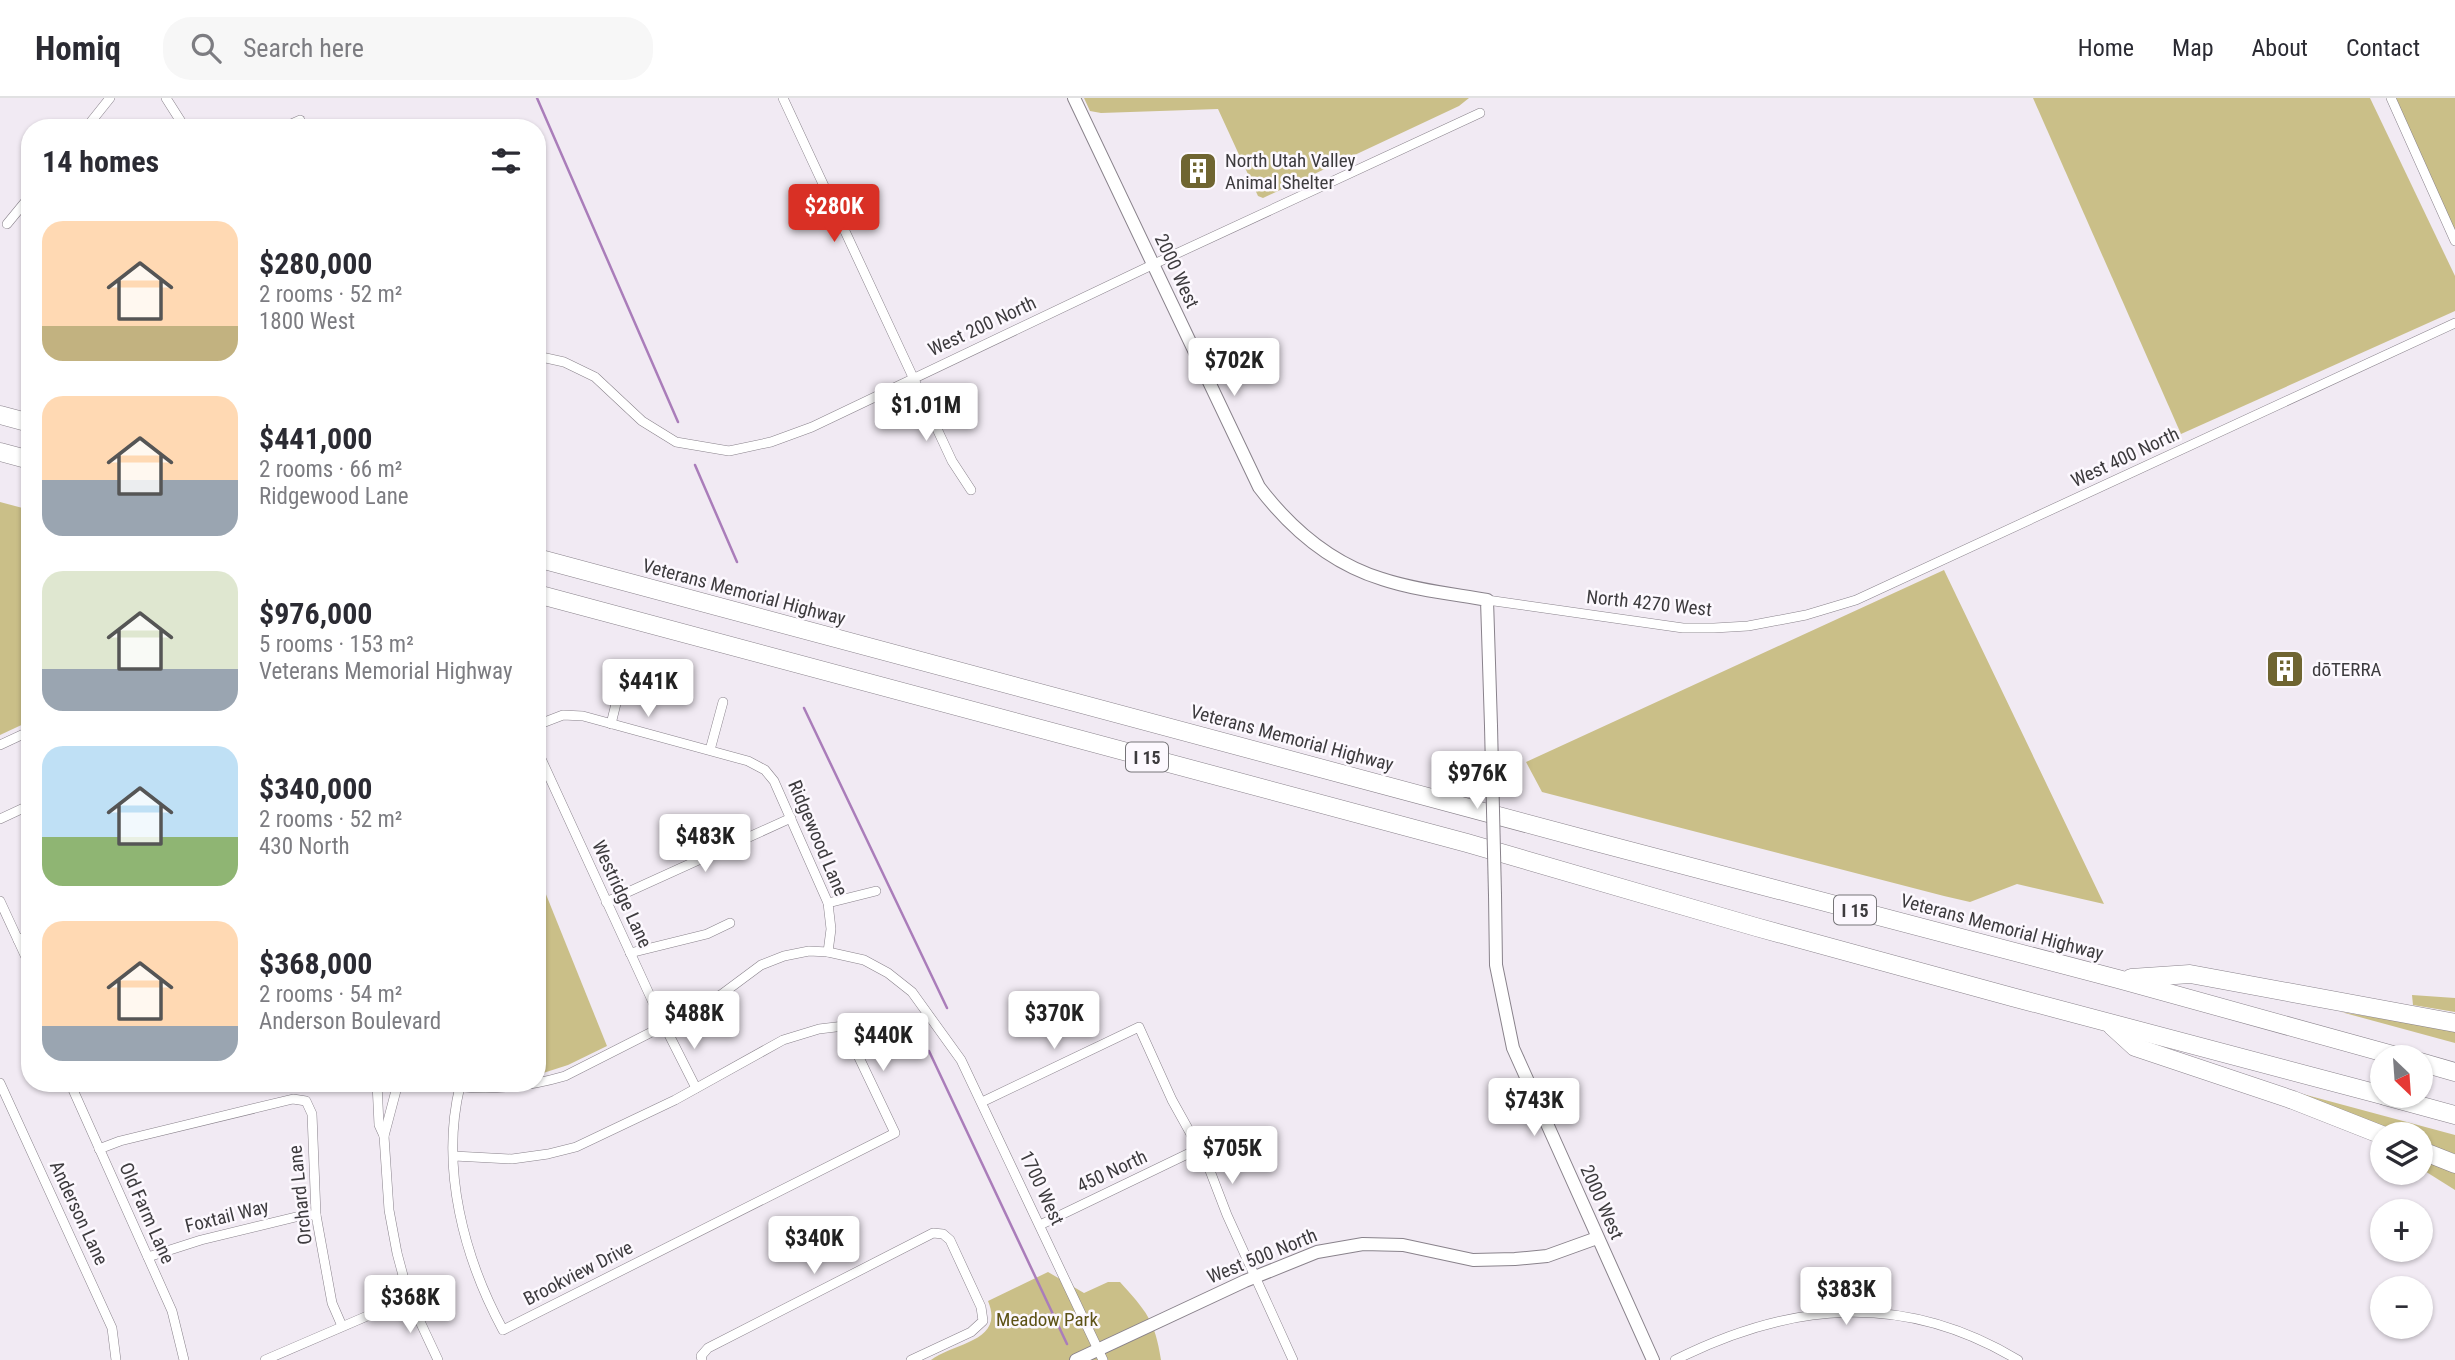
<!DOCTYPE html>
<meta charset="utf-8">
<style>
:root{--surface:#fff;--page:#f7f7f7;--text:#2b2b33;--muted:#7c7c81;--line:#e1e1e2;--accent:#d93025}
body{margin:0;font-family:"Roboto Condensed",sans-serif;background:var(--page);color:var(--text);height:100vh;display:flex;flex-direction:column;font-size:26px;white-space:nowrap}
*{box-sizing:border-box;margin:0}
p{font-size:23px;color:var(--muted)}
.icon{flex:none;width:38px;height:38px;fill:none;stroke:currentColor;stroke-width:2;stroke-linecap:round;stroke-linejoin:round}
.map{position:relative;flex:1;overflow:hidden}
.details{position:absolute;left:21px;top:21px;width:525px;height:973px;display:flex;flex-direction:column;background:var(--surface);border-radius:28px;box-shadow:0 2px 5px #0004}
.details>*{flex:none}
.needle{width:46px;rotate:155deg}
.tools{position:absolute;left:2370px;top:947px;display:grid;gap:14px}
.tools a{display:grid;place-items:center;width:63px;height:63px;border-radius:50%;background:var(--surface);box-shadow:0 2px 5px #0004;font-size:35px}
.price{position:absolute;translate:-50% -60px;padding:0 16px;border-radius:7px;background:#fff;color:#222;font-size:23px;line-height:46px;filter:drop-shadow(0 2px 4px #0008)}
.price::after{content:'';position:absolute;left:50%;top:42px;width:21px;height:16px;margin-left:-10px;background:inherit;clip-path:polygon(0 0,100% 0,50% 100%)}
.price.on{background:var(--accent);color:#fff}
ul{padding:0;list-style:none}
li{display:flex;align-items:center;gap:21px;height:175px;padding:0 21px}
li span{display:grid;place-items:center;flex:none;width:196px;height:140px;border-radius:21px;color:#555}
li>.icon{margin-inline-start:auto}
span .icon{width:84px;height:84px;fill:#fffc;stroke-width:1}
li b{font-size:30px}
h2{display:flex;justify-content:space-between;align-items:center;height:84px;padding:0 21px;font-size:30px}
header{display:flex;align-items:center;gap:42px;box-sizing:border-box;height:98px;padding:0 35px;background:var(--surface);border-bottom:2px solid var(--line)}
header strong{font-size:33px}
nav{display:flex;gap:38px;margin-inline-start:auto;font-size:24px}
.search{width:490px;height:63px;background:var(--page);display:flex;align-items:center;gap:18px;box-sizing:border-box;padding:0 24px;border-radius:28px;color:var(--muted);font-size:26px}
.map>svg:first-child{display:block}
.green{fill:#cabf88}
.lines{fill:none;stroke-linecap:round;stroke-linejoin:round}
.stream{stroke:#aa7dba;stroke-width:2.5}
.street-casing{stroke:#89828b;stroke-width:10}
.secondary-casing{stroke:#89828b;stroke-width:14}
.highway-casing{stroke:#89828b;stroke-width:19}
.street{stroke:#fff;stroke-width:9}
.secondary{stroke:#fff;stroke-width:12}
.highway{stroke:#fff;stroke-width:18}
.secondary-bridge-casing{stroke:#89828b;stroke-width:14;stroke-linecap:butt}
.secondary-bridge{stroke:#fff;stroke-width:12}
.labels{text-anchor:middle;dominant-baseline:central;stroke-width:5;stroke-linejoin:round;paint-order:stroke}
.shield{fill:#fcf8fe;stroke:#767478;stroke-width:2}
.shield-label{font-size:18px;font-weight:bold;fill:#3d3b3e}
.poi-label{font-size:19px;fill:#3d3b3e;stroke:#fcf8fe;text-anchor:start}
.street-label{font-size:19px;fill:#3d3b3e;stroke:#fcf8fe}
.park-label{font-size:19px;fill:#5d5215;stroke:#fcf8fe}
</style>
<header>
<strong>Homiq</strong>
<div class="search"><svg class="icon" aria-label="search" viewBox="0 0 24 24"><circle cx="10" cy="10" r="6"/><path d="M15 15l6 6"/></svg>Search here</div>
<nav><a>Home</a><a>Map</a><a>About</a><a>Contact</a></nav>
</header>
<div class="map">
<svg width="2455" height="1262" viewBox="0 0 2455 1262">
<rect width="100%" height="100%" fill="#f1eaf3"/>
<!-- green -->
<g class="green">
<polygon points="1084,0 1469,0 1459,8 1263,100 1258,98 1218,11 1101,15 1090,13"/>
<polygon points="2033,0 2370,0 2455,178 2455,213 2181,336"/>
<polygon points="2395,0 2455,0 2455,134"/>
<polygon points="0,404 30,412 30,623 0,637"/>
<polygon points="1944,472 2104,806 2017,786 1970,804 1944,798 1542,694 1526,664"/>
<polygon points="537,774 607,948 568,967 537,977"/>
<polygon points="2412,897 2455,900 2455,914 2413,907"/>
<polygon points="2341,914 2455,932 2455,945"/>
<polygon points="2262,985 2455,1037 2455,1056 2420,1044 2420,1036 2398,1036"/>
<polygon points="2420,1058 2455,1072 2455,1092 2420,1070"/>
<path d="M 1048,1174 L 1084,1195 L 1108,1184 L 1120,1184 C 1146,1213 1155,1222 1161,1262 L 931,1262 C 955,1244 1005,1244 988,1203 Z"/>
</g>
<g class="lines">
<!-- stream -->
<g class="stream">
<polyline points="537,0 678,324"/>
<polyline points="695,367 737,464"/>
<polyline points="804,610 947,910"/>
<polyline points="929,953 1067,1246"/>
</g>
<defs>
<g id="street">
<polyline points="166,0 185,30"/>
<polyline points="783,0 952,363 971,392"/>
<polyline points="2391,0 2455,143"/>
<polyline points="86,30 110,0"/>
<polyline points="282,30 300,22"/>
<polyline points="7,126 30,98"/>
<polyline points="537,258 564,264 595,279 642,323 676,344 729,353 771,344 812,329 1152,167 1480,15"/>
<polyline points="1487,502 1683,530 1714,530 1748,528 1806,517 1856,502 2455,225"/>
<polyline points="611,626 623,577"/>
<polyline points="537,627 563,617 583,618 748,663 765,672 774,683 828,805 831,831 828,854"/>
<polyline points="0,647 30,633"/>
<polyline points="537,652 657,913 696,990"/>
<polyline points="710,652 723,604"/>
<polyline points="0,721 30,707"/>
<polyline points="0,803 30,868"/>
<polyline points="606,804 791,720"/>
<polyline points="828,805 876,793"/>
<polyline points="18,842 30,836"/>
<polyline points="630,855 707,836 730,825"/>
<polyline points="0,985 112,1230 116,1262"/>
<polyline points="70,985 172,1213 184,1262"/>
<polyline points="377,985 379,1027 384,1038"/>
<polyline points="390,985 391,985"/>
<polyline points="398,985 384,1038 389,1112 397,1155 409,1200 438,1262"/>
<path d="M 437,985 C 480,994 524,990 565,978 L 697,911 L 722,896 L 761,867 L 784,858 L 809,853 L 828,854 L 864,862 L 888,875 L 912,894 L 961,962 L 1103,1262"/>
<polyline points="982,1004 1139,929 1172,1002 1207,1065 1227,1117 1293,1262"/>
<polyline points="99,1051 120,1043 293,1001 306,1003 312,1016 316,1117 332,1205 342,1228"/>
<path d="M 454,1058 L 512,1061 L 548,1056 L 576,1049 L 675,1002 L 783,942 L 819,931 L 844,928 L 895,1035 L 503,1232 C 464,1160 440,1070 460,988"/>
<polyline points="1040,1127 1200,1050"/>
<polyline points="148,1159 201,1142 304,1117 316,1117"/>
<polyline points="265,1262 409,1200"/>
<polyline points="702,1262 701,1258 708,1250 933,1135 943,1136 950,1142 981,1209 983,1223 971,1234 911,1262"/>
<path d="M 1675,1262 C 1791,1204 1903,1193 2018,1262"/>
</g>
<g id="secondary">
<path d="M 1074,0 L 1259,389 C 1291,431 1330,465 1382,481 C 1415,492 1453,496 1487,502 L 1491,628"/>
<polyline points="1495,797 1496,867 1513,950 1653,1262"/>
<polyline points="1076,1262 1245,1183 1317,1154 1363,1146 1403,1147 1473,1162 1515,1161 1547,1158 1597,1140"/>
</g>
<g id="highway">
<polyline points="0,317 30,325"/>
<polyline points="0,354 30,362"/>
<polyline points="537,460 1592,743 2118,881 2400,959"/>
<polyline points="537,496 1467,745 1756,829 2012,899 2382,997"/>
<polyline points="2131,880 2190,876 2455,925"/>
<polyline points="2112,928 2135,949 2293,1002 2382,1037"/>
<polyline points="2420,964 2455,974"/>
<polyline points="2385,998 2455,1017"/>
<polyline points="2420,1052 2455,1066"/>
</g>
</defs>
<!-- street casing -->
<use href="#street" class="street-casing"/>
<!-- secondary casing -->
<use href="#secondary" class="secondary-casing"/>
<!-- highway casing -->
<use href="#highway" class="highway-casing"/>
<!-- street -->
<use href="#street" class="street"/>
<!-- secondary -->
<use href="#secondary" class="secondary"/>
<!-- highway -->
<use href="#highway" class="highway"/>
<defs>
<polyline id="secondary-bridge" points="1491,628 1495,797"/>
</defs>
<!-- secondary-bridge casing -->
<use href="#secondary-bridge" class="secondary-bridge-casing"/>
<!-- secondary-bridge -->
<use href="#secondary-bridge" class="secondary-bridge"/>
</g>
<!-- icons -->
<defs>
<symbol id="building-square" viewBox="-11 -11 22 22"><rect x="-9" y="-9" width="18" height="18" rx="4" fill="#6f6531" stroke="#fcf8fe"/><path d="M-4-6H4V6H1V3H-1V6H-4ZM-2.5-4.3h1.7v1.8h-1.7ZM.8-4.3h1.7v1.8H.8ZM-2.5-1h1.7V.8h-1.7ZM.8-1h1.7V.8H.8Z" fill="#fff"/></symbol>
</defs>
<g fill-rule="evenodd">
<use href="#building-square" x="1176" y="51" width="44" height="44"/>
<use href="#building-square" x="2263" y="549" width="44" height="44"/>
</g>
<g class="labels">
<!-- shield labels -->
<g class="shield">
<rect x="1126" y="644.5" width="42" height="29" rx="5"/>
<rect x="1834" y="797.5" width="42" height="29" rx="5"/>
</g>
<g class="shield-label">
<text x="1147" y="659">I 15</text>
<text x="1855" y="812">I 15</text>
</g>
<!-- poi labels -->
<g class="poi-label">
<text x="1225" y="62">North Utah Valley<tspan x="1225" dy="22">Animal Shelter</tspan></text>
<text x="2312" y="571">dōTERRA</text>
</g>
<!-- street labels -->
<g class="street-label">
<text transform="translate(1177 173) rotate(65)">2000 West</text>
<text transform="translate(982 228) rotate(-25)">West 200 North</text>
<text transform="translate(2125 359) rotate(-25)">West 400 North</text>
<text transform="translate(744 494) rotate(15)">Veterans Memorial Highway</text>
<text transform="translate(1649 505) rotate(6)">North 4270 West</text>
<text transform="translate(1292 640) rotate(15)">Veterans Memorial Highway</text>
<text transform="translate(818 740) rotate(67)">Ridgewood Lane</text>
<text transform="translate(622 796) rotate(65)">Westridge Lane</text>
<text transform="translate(2002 829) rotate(15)">Veterans Memorial Highway</text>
<text transform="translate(1112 1073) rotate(-25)">450 North</text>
<text transform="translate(1042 1090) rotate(65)">1700 West</text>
<text transform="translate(300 1097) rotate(-96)">Orchard Lane</text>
<text transform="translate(1602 1104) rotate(66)">2000 West</text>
<text transform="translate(79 1115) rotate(65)">Anderson Lane</text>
<text transform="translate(147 1115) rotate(66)">Old Farm Lane</text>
<text transform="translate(227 1118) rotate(-14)">Foxtail Way</text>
<text transform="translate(1262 1158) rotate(-22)">West 500 North</text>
<text transform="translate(578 1175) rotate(-27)">Brookview Drive</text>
</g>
<!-- park labels -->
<g class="park-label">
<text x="1047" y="1221">Meadow Park</text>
</g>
</g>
</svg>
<div class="tools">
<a><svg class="needle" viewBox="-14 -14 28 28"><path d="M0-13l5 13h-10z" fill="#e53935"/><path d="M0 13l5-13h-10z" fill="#7c7c81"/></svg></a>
<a><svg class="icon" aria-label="layers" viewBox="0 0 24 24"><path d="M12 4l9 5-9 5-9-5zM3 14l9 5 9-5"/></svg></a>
<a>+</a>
<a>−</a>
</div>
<b class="price on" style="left:834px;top:146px">$280K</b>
<b class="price" style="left:1234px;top:300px">$702K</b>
<b class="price" style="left:926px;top:345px">$1.01M</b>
<b class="price" style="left:648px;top:621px">$441K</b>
<b class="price" style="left:1477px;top:713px">$976K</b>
<b class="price" style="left:705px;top:776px">$483K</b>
<b class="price" style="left:694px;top:953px">$488K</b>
<b class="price" style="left:1054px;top:953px">$370K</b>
<b class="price" style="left:883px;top:975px">$440K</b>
<b class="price" style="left:1534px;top:1040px">$743K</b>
<b class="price" style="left:1232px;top:1088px">$705K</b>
<b class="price" style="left:814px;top:1178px">$340K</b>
<b class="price" style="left:1846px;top:1229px">$383K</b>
<b class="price" style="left:410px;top:1237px">$368K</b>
<section class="details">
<h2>14 homes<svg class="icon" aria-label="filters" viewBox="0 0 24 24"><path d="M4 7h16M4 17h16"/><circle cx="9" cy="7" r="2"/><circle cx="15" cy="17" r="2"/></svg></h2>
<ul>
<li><span style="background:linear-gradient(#ffd9b3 75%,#c2b280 0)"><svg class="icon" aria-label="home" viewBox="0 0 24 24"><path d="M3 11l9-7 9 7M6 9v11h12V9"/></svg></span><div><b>$280,000</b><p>2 rooms · 52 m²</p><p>1800 West</p></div></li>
<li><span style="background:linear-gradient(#ffd9b3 60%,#9aa5b1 0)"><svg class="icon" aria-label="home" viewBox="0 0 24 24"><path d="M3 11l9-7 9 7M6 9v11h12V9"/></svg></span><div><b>$441,000</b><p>2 rooms · 66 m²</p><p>Ridgewood Lane</p></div></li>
<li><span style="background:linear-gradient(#dfe7d0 70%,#9aa5b1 0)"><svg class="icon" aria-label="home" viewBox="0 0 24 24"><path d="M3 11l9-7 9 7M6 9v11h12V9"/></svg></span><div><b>$976,000</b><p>5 rooms · 153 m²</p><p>Veterans Memorial Highway</p></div></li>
<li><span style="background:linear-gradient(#bfe0f5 65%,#8fb573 0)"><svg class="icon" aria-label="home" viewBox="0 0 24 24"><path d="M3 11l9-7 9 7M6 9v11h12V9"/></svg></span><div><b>$340,000</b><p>2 rooms · 52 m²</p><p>430 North</p></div></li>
<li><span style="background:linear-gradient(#ffd9b3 75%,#9aa5b1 0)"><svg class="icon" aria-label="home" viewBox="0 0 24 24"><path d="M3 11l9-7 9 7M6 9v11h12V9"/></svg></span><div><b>$368,000</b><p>2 rooms · 54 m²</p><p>Anderson Boulevard</p></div></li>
</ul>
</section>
</div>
